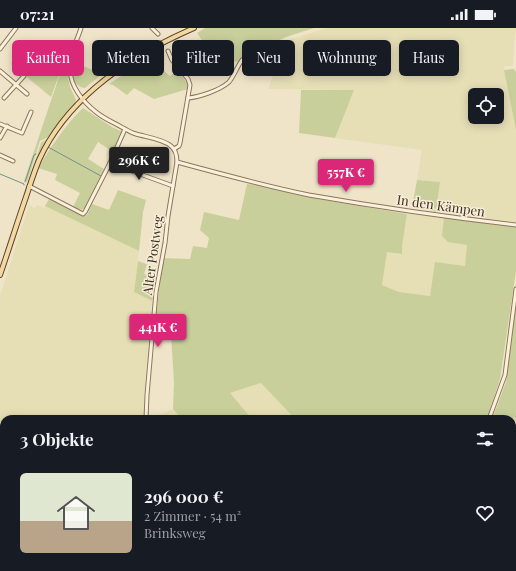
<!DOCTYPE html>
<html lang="de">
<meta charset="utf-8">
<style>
:root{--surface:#171b24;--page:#242831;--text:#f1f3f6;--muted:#9ea1a6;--line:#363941;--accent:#db2777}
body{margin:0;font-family:"Playfair Display",serif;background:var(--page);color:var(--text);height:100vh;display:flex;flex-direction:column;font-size:15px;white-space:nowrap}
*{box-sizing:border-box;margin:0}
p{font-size:13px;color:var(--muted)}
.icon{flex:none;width:22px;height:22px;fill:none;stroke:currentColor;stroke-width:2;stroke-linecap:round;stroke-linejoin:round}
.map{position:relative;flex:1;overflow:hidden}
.details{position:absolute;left:0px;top:387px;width:516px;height:156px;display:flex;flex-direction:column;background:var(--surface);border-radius:12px 12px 0 0;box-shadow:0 2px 10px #0003}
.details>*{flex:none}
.banner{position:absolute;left:12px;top:12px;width:492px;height:36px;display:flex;gap:8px}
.buttons{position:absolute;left:468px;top:60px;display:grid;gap:8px}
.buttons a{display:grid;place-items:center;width:36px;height:36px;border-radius:6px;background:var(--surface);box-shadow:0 2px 10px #0003;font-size:20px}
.price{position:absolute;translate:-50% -34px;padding:0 9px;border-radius:4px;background:var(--accent);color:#fff;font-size:13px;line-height:26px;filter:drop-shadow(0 1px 2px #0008)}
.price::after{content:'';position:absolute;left:50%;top:24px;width:12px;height:9px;margin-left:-6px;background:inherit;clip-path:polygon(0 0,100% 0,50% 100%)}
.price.current{background:#222;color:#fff}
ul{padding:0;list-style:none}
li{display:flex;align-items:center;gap:12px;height:100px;padding:0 20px}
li+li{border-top:1px solid var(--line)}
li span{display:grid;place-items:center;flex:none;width:112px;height:80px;border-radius:6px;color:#555}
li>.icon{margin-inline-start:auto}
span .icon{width:48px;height:48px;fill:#fffc;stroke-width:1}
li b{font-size:17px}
h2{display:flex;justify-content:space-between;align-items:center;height:48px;padding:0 20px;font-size:17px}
.chip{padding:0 14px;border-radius:6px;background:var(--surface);box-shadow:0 2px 10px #0003;font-size:14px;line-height:36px}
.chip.current{background:var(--accent);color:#fff}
.status{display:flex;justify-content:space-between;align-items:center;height:28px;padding:0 20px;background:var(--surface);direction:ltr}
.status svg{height:11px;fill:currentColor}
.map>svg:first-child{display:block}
.farmland{fill:#e6deb5;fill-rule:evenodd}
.green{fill:#c9cf9b}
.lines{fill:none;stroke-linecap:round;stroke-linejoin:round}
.stream{stroke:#6f938a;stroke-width:1}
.minor-casing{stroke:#8d765c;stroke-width:5}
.major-casing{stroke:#5b4430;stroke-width:6}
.minor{stroke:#faf1dc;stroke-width:3}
.major{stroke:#f3d9a0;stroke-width:4}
.labels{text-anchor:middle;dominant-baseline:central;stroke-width:3;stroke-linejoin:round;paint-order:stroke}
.street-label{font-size:13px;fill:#3d2e20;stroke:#f7eed8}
</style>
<div class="status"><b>07:21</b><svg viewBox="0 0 49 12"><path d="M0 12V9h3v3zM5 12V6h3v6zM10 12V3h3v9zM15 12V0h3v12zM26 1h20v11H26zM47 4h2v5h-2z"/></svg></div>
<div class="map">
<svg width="516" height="543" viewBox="0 0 516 543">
<rect width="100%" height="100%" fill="#f0e4c8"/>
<!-- farmland -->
<g class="farmland">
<path d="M 327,0 L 516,0 L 514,16 L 513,38 L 505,38 L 504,39 L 516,102 L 516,194 L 436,184 L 440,154 L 417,152 L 422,122 L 335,110 L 354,62 L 268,61 L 279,33 L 285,13 ZM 475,67 L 497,67 L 497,89 L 475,89 Z"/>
<polygon points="29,177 35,180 37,177 44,180 45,178 139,223 134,264 152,273 144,368 144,389 132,391 4,391 4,443 0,438 0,427 3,422 0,421 0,268"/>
<polygon points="407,186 444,189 449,214 467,217 465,238 435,235 430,268 399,264 382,257 387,224 402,226 402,218"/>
<polygon points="261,355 295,391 252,391 230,365"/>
<polygon points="173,381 182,391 148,391 148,389 165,385"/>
<polygon points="493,389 516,390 516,508 512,507 512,391 493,391"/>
<polygon points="42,539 164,539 165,543 42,543"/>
<polygon points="300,539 454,539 455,543 299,543"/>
</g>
<!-- green -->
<g class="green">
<polygon points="205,0 314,0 286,9 244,28 237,34 222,31 219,35 215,31 197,5"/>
<polygon points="27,17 41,30 40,31 44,34 45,32 60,44 51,69 11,36"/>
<polygon points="155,26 152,33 170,48 177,42 187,55 188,61 154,71 134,60 127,67 113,57 109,56"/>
<path d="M 74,34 L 102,46 L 85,60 C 72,59 72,44 74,34 Z"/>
<polygon points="62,40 66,41 70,59 76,72 75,75 48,109 40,113 27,154 24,153"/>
<polygon points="514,41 516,44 516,102 504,42"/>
<polygon points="301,62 354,62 335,110 299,105"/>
<path d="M 83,80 L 112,99 L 123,104 L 113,124 L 98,114 L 88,131 L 104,141 L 84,181 L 79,182 L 73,179 L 80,165 L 55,152 L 57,146 L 38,140 C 51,119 65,97 83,80 Z"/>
<polygon points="53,104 37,133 29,152 41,115 47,111"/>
<polygon points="417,152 440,154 436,184 412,179"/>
<polygon points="247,156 258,157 319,171 407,186 402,218 402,226 387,224 382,257 399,264 430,268 435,234 465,238 467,217 448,214 442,208 444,189 516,199 516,243 500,351 487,391 295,391 261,355 230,365 252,391 182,391 173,381 174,355 171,306 154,304 163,230 190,231 193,218 207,220 209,210 200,202 204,184 239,192"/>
<polygon points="118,162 146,172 143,184 139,223 45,178 49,171 81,187 87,187 92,176 109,182"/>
<polygon points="138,233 147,236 144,246 155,249 152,273 134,264"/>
<polygon points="516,278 516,390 493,389 506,354"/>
<polygon points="0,438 4,443 4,539 42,539 42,543 0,543"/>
<polygon points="170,539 300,539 299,543 171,543"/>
</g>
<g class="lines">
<!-- stream -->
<g class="stream">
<polyline points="48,119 101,148"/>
<polyline points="0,146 24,156 24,157"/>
<polyline points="25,154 34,127 36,126"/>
<polyline points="87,184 96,165"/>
</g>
<defs>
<g id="minor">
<path d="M 81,0 C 77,13 69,27 70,41 C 70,58 83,74 96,84 C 102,89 108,92 114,95 C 122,99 129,104 136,106 C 146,109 163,111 171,118 C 176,122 177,128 177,134 L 168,188 L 165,215 L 156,264 L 147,367 L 146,391"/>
<polyline points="152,0 158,6"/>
<polyline points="0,21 16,0"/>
<polyline points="168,23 172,32 188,51 190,57 180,115 179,118 174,121"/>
<polyline points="0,43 27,66"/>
<polyline points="4,70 24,48"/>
<path d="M 188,70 C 200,69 220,62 229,54 C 234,48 237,39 242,32"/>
<polyline points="0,96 22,105 31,84"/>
<polyline points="0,110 7,98"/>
<polyline points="0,127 13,133"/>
<path d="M 177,134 C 221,146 265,158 309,167 C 378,179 447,189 516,197"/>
<polyline points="110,135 173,158"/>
<polyline points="29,158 83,186 85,184 110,135 125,101"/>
<polyline points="489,391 505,347 516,261"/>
<polyline points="167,539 168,543"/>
<polyline points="456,539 456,543"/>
</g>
<path id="major" d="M 0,247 C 9,221 17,195 26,169 C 30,157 34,144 39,132 C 68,69 132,27 194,0"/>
</defs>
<!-- minor casing -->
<use href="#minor" class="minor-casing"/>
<!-- major casing -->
<use href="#major" class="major-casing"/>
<!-- minor -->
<use href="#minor" class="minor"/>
<!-- major -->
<use href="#major" class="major"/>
</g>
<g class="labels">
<!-- street labels -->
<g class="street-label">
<text transform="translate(441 177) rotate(8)">In den Kämpen</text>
<text transform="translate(152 227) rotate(-82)">Alter Postweg</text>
</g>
</g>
</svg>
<div class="buttons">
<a><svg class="icon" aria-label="locate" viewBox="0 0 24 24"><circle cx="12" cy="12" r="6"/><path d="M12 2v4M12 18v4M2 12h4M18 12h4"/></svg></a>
</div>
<b class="price current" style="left:139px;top:153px">296K €</b>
<b class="price" style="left:346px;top:165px">557K €</b>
<b class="price" style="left:158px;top:320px">441K €</b>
<div class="banner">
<a class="chip current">Kaufen</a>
<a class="chip">Mieten</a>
<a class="chip">Filter</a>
<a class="chip">Neu</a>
<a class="chip">Wohnung</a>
<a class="chip">Haus</a>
</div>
<section class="details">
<h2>3 Objekte<svg class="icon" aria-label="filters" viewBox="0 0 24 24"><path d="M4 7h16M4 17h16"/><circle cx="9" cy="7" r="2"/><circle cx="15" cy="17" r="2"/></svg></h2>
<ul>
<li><span style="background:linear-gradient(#dfe7d0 60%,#b9a48a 0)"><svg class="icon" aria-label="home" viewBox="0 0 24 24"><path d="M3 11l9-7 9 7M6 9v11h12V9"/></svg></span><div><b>296 000 €</b><p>2 Zimmer · 54 m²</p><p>Brinksweg</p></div><svg class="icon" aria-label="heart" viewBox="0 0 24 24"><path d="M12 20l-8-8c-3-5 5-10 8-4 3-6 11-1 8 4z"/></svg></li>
</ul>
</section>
</div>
